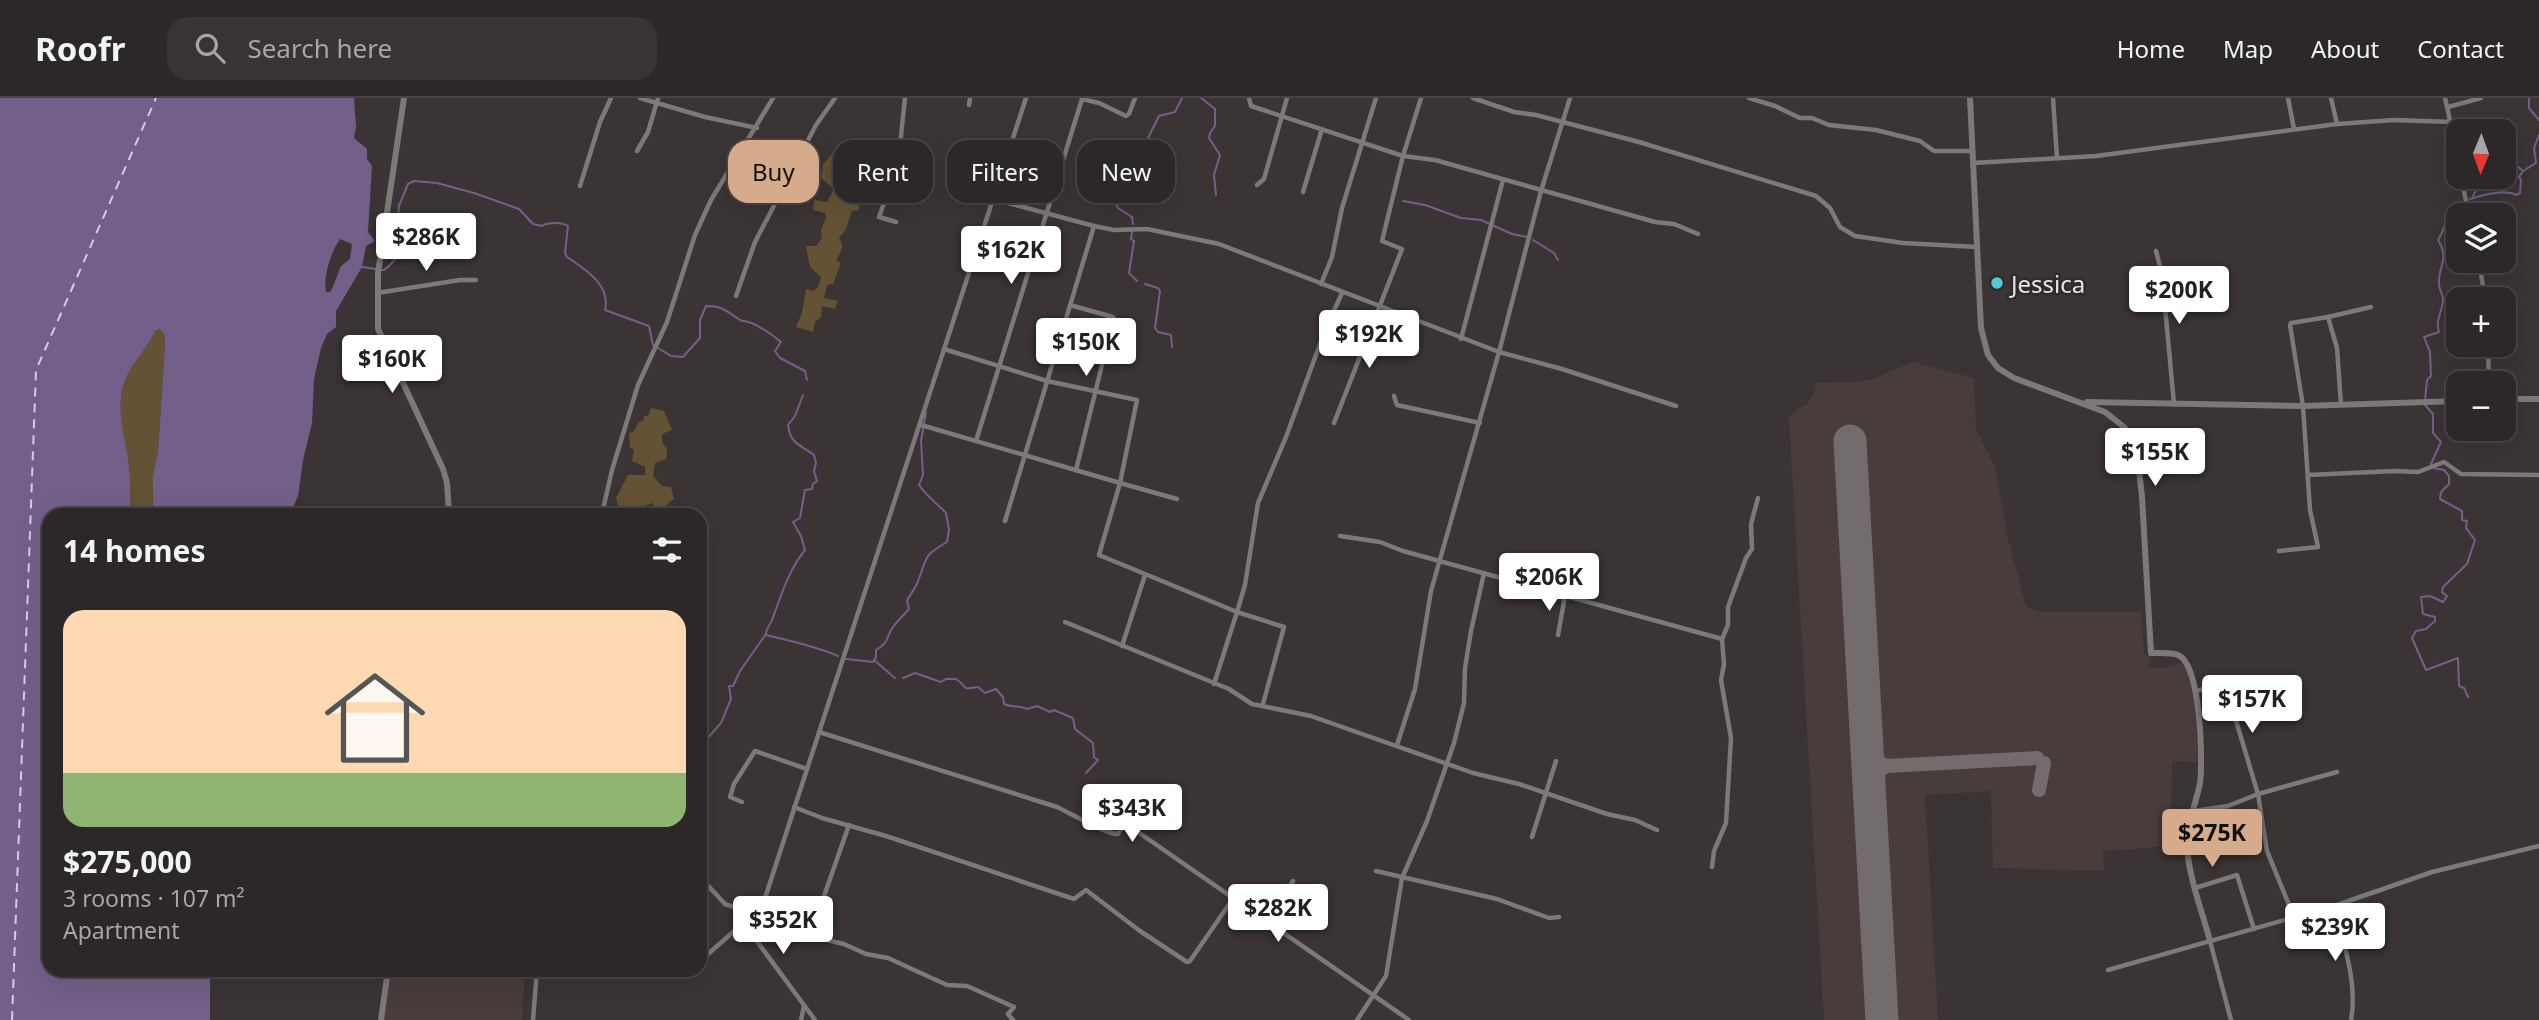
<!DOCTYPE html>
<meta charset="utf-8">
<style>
:root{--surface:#2c2728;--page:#383334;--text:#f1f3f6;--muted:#a6a5a8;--line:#484445;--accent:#d6ab8b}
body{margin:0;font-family:"Noto Sans",sans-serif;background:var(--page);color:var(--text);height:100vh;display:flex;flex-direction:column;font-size:26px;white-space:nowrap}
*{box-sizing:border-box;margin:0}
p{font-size:23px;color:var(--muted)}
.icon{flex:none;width:38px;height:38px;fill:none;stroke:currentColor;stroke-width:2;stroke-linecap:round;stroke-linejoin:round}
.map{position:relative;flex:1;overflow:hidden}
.sheet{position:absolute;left:42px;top:410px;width:665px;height:469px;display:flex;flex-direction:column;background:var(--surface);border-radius:21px;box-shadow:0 7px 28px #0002,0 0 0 2px var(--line)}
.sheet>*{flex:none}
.top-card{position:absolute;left:728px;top:42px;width:665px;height:63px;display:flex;gap:14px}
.needle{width:46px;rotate:181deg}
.tools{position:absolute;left:2446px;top:21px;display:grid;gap:14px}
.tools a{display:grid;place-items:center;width:70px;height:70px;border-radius:14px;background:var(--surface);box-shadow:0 7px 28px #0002,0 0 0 2px var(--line);font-size:35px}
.price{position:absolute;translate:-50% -60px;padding:0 16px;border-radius:7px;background:#fff;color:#222;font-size:23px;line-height:46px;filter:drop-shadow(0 2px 4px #0008)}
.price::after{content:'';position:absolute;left:50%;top:42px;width:21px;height:16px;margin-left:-10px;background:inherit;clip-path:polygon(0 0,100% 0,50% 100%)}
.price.on{background:var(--accent);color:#111}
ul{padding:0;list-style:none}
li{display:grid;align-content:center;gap:14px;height:371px;padding:0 21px}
li span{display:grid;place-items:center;height:217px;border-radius:21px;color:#555}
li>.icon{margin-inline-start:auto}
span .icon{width:126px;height:126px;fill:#fffc;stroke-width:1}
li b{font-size:30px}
h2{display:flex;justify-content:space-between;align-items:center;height:84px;padding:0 21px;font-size:30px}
.tag{padding:0 24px;border-radius:21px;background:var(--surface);box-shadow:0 7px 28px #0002,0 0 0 2px var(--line);font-size:24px;line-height:63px}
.tag.on{background:var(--accent);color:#111}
header{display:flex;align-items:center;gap:42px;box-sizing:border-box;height:98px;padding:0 35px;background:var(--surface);border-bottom:2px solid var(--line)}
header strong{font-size:33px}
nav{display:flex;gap:38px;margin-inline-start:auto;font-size:24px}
.search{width:490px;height:63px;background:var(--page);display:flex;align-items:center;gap:18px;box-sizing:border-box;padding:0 24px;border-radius:21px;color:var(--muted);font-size:26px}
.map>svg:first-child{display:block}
.built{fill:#493c3d}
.green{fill:#645234}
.water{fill:#73608a;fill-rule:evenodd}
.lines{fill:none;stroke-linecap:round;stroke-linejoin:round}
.stream{stroke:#73608a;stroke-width:2}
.ferry{stroke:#dcc3fa;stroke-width:2;stroke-dasharray:9 7;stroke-linecap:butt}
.taxiway{stroke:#726c6c;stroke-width:14}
.runway{stroke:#726c6c;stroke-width:33}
.minor{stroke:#7c7978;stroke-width:4.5}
.tertiary{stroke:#7c7978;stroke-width:6}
.poi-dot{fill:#52cbd9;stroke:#312a2b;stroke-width:2.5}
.labels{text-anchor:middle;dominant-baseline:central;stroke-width:5;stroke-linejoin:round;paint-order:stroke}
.poi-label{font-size:24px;fill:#e7e2e3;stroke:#312a2b;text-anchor:start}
</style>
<header>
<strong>Roofr</strong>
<div class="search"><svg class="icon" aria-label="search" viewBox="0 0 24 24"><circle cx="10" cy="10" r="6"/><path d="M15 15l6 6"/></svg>Search here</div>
<nav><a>Home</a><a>Map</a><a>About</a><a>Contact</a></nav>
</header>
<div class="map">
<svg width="2539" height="922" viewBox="0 0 2539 922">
<rect width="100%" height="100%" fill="#3b3435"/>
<!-- built -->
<g class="built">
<polygon points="1913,264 1974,280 1976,331 1995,369 2008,441 2026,508 2038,514 2141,514 2144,556 2151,561 2148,570 2163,570 2182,565 2187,570 2195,604 2198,664 2172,663 2171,748 2103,753 2104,773 1993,770 1991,693 1925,697 1938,922 1824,922 1789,321 1797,311 1807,306 1814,295 1816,285 1859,284 1873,281"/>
<polygon points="387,872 525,872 522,922 380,922"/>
</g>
<!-- green -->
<g class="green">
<path d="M 833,55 L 836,68 L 848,73 C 855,63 857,56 871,56 L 875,66 L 873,72 L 865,72 L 860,85 L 864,90 L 862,96 L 855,100 L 859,103 L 859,112 L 852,113 L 846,131 L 839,140 C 845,149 841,153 836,162 L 841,165 L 833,186 L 827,187 L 824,200 L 838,203 L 835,211 L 822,208 L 821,219 L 815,224 L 813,234 L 796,229 L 802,215 L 806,191 L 814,193 L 818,189 L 821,179 L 810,169 L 806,148 L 816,148 L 822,140 L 821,132 L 826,120 L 825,115 L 813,112 L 814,102 L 827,104 L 834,91 L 821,80 L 823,66 Z"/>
<path d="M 159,231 L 164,235 L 165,246 L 158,354 L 153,387 L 153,416 L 130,416 C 130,399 131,379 128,361 C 123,337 116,310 124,285 C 131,265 147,252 155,233 Z"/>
<polygon points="651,310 664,313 672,332 662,336 662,344 667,351 666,361 655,365 653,378 662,388 671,389 674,401 658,414 652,405 642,409 641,416 614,416 618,409 616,400 628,377 645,377 645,369 632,363 634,352 630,350 629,335 633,334 639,324 644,322 644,318 648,318"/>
</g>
<!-- water -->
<path class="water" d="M 0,0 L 354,0 L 356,29 L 354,40 L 367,51 L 367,61 L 372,68 L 368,134 L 375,143 L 366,148 L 362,169 L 336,213 L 336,229 L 327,236 L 321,250 L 314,281 L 312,325 L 303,362 L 298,398 L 290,416 L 153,416 L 153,379 L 158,354 L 165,246 L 164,235 L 159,231 L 155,233 C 147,252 131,265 124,285 C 116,310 124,337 128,361 C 131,379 130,399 130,416 L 49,416 L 49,872 L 210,872 L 210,922 L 0,922 ZM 340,141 L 352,146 L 350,161 L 341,168 L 332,191 L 330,194 L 326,194 C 323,178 331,154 340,141 Z"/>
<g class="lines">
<!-- stream -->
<g class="stream">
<polyline points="1201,0 1215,11 1215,28 1210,35 1209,40 1220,57 1214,77 1216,97"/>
<polyline points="2529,0 2529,10 2539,22"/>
<polyline points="2504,54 2514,58 2517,68 2523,73 2536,65 2534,50 2539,37"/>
<polyline points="2473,98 2478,88 2477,79"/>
<path d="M 2470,101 C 2482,97 2505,91 2516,97 L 2520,95 L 2521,82 L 2519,79 L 2523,73"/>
<polyline points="1403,103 1425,107 1461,120 1481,122 1512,136 1527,139"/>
<polyline points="1133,126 1132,119 1118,110 1114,102 1118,90 1116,75 1142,52 1159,18 1175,14 1182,0"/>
<polyline points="1132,134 1131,141 1134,143 1129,175 1137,183"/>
<polyline points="1533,142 1554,155 1558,162"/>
<polyline points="362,169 376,171"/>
<path d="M 381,172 L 384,172 C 393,166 409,145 407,134 C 406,128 402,124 398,119 L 399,108 L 408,86 L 414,83 L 437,85 L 474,95 L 519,111 L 533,126 L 542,128 C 548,124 562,124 568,128 L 565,155 L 567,159 C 585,171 611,187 605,212 L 649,228 L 653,247"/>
<polyline points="1145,186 1158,190 1160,193 1155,230 1158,234 1171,237 1172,249"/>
<path d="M 658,250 L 671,258 L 683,259 L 700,240 L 700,222 L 706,208 C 726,208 727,215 742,223 C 752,222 773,237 781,244 L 775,253 L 780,260 L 805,273 L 807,282"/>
<path d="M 2425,302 L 2427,282 L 2431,278 L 2430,254 L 2424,239 L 2439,234 C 2435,223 2442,214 2443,202 C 2443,197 2439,191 2439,186 C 2438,168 2450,161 2438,142 C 2447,129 2445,110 2462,105"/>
<polyline points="2425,307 2433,316 2433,335 2441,344 2431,366"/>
<polyline points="2433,370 2444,372 2449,378 2449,386 2441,394 2440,401 2462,413 2462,422 2467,423 2466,430 2475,442 2467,466 2443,489 2442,494 2447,498 2443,504 2430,498 2421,499 2423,516 2435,519 2435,523 2426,531 2416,533 2412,540 2426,572 2458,560 2459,588 2464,590 2468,599"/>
<path d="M 766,537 C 791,543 815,548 838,558"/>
<path d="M 846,561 L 873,564 L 876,559 L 876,552 C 890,544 886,538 893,529 C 898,522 904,517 909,511 L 907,503 C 910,496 916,490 918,483 C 928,458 922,459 947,444 L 949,432 L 946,415 C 937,405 927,399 919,387 L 923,377 L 921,343 L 926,315"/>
<polyline points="874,562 895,580"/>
<path d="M 903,580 L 915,575 L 941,584 L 946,581 L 956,581 C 970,590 958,592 978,589 L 985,595 L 996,591 L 1003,599 L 1004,606 C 1012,610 1019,607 1027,611 L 1037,608 L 1050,614 L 1054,612 L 1073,620 L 1075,631 L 1093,645 L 1094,659 L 1098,662 L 1086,675"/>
<path d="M 701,656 L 705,643 L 721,625 L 731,601 L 729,588 L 733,588 L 740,573 L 766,536 C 766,529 770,528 772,522 C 781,498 788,473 805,452 L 801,438 L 793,424 L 800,420 L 805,392 L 812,391 L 813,386 L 817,383 L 814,373 L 816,365 L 814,357 C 801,347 790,346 788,327 L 795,318 L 803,297"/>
</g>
<!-- ferry -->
<polyline class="ferry" points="12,922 36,272 156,0"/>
<!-- taxiway -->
<g class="taxiway">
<polyline points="1866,650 1871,659 1886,668"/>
<polyline points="1869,690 1873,678 1886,668 2037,660"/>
<polyline points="2039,692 2044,665"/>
</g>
<!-- runway -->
<polyline class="runway" points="1850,343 1882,922"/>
<!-- minor -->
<g class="minor">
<polyline points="640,0 705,19 757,30"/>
<polyline points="1249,0 1251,8 1403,58 1435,62 1655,124 1674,126 1698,136"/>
<polyline points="1473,0 1514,14 1536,17 1639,44 1816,98 1830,110 1840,129 1855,138 1903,145 1977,149"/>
<polyline points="1570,0 1541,93 1499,254 1562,271 1676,308"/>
<polyline points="1749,0 1775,8 1800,20 1812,20 1829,27 1876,32 1920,43 1934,53 1972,53"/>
<polyline points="2053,0 2057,60"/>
<polyline points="2288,0 2294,31"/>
<polyline points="2331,0 2337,26"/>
<polyline points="2445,0 2459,63"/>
<polyline points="1082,1 1099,5 1126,18 1129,16 1135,0"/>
<polyline points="969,7 970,0"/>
<polyline points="2448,9 2481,0"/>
<polyline points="637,53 648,34 658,0"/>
<polyline points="1973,65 2096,58 2337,26 2394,22 2452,24"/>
<polyline points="2461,79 2469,117"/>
<polyline points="1257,87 1264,81 1287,0"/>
<polyline points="580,88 600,24 611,0"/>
<polyline points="1303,94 1322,31"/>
<polyline points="993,101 1094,128 1114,132 1147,131 1219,146 1499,254 1431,493 1415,591 1397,647"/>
<polyline points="896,124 879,119 898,66 905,0"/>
<polyline points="2156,153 2162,176 2174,306"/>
<polyline points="2479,163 2485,201"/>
<polyline points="1321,186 1332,159 1342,110 1376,0"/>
<polyline points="377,195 460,182 476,182"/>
<polyline points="736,198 755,144 816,27 835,0"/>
<polyline points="1070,207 1113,219 1116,223 1102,267 1076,372"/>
<polyline points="1461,241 1503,82"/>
<polyline points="2488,247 2489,285"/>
<polyline points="1394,298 1397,307 1480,325"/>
<polyline points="2341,307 2337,250 2328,219 2371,209"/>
<polyline points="1334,325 1402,151 1382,143 1403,58 1421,0"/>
<polyline points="921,327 1120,385 1137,302 1047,283 944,251"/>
<polyline points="976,343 1082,1"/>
<polyline points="2308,377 2394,373 2418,374 2444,364 2461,376 2539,377"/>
<polyline points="1177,401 1120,385 1099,457 1237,514 1245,487 1258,405 1286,339 1324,235 1342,195"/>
<polyline points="602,416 612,372 638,287 667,224 695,137 711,102 773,0"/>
<polyline points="1005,423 1094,128"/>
<polyline points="1340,438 1380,444 1403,453 1722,541"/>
<polyline points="2279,453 2318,449 2310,412 2303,308 2290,227 2291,225 2328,219"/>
<polyline points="1065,524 1229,591 1252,606 1311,618 1473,675 1519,686 1607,716 1635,722 1657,732"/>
<polyline points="1558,537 1565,498"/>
<polyline points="1122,548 1145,477"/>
<polyline points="1214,586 1237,514 1284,529 1263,606"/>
<polyline points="2196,593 2225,586 2258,696 2267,753 2294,819"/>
<path d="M 819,634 L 1057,709 C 1070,715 1107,737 1118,736 L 1125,725 L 1409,922"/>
<polyline points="742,704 730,699 734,686 755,653 807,671"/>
<polyline points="794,709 822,720 886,738 1074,801 1086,792 1140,833 1187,864 1190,863 1234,799"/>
<polyline points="2194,713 2228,708 2258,696 2337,674"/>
<polyline points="1532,739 1556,663"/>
<polyline points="1712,769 1714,753 1726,725 1731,640 1721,582 1724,566 1722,541 1728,527 1728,509 1746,460 1752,451 1751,426 1758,400"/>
<polyline points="1376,773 1497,801 1549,820 1559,819"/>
<polyline points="700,779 725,806 751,815"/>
<polyline points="2195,790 2237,777 2254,831"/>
<path d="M 2334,808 C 2343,845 2358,884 2351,922"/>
<polyline points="760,816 798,835 844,846 866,856 888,860 947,887 967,888 1014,909 1008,916 1013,922"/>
<polyline points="742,823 815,922"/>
<polyline points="1268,824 1293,783"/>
<polyline points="810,838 849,727"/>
<polyline points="756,841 761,805"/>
<polyline points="2210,843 2231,922"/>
<path d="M 700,860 L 706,858 C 725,840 753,820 766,797 L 1026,0"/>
<polyline points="2108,872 2334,808 2432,774 2539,748"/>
<polyline points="533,922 537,872"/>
<polyline points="801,922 804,908"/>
<polyline points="1357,922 1386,878 1402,780 1427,723 1454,645 1464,605 1465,570 1471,533 1484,475"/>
</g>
<!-- tertiary -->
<g class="tertiary">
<polyline points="404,0 378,175 378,231 443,371 447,385 449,416"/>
<path d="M 1970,0 L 1981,230 L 1988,257 L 1998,270 L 2014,280 L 2105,314 L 2124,329 L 2131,338 L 2138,362 L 2142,399 L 2151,555 C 2159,555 2171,554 2178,557 C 2201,566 2203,663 2200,685 C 2196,706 2186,728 2187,749 C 2189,780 2202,813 2210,843"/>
<polyline points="2504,301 2539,301"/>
<polyline points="2087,304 2303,308 2459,303"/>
<polyline points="381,922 388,872"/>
</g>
</g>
<!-- markers -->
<circle class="poi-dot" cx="1997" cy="185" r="7"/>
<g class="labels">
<!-- poi labels -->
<g class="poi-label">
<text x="2011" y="185">Jessica</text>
</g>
</g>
</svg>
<div class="tools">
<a><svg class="needle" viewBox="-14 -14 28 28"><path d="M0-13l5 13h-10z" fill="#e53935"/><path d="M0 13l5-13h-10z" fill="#a6a5a8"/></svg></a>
<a><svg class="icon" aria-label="layers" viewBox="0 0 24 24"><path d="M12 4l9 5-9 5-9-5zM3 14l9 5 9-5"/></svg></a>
<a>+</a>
<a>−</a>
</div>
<b class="price" style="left:426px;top:175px">$286K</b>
<b class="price" style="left:1011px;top:188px">$162K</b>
<b class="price" style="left:2179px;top:228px">$200K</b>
<b class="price" style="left:1369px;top:272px">$192K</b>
<b class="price" style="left:1086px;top:280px">$150K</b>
<b class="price" style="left:392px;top:297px">$160K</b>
<b class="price" style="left:2155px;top:390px">$155K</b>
<b class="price" style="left:1549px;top:515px">$206K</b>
<b class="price" style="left:2252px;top:637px">$157K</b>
<b class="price" style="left:1132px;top:746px">$343K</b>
<b class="price on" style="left:2212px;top:771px">$275K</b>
<b class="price" style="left:1278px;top:846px">$282K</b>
<b class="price" style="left:783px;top:858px">$352K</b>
<b class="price" style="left:2335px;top:865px">$239K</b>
<div class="top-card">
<a class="tag on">Buy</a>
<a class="tag">Rent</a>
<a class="tag">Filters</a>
<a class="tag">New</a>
</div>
<section class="sheet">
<h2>14 homes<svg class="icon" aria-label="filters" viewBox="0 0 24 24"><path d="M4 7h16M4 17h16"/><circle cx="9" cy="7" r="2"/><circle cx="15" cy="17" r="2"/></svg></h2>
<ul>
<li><span style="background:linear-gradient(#ffd9b3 75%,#8fb573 0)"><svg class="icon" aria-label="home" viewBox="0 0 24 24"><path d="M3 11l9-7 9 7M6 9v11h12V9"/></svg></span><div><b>$275,000</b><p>3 rooms · 107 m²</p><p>Apartment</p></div></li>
</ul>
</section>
</div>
